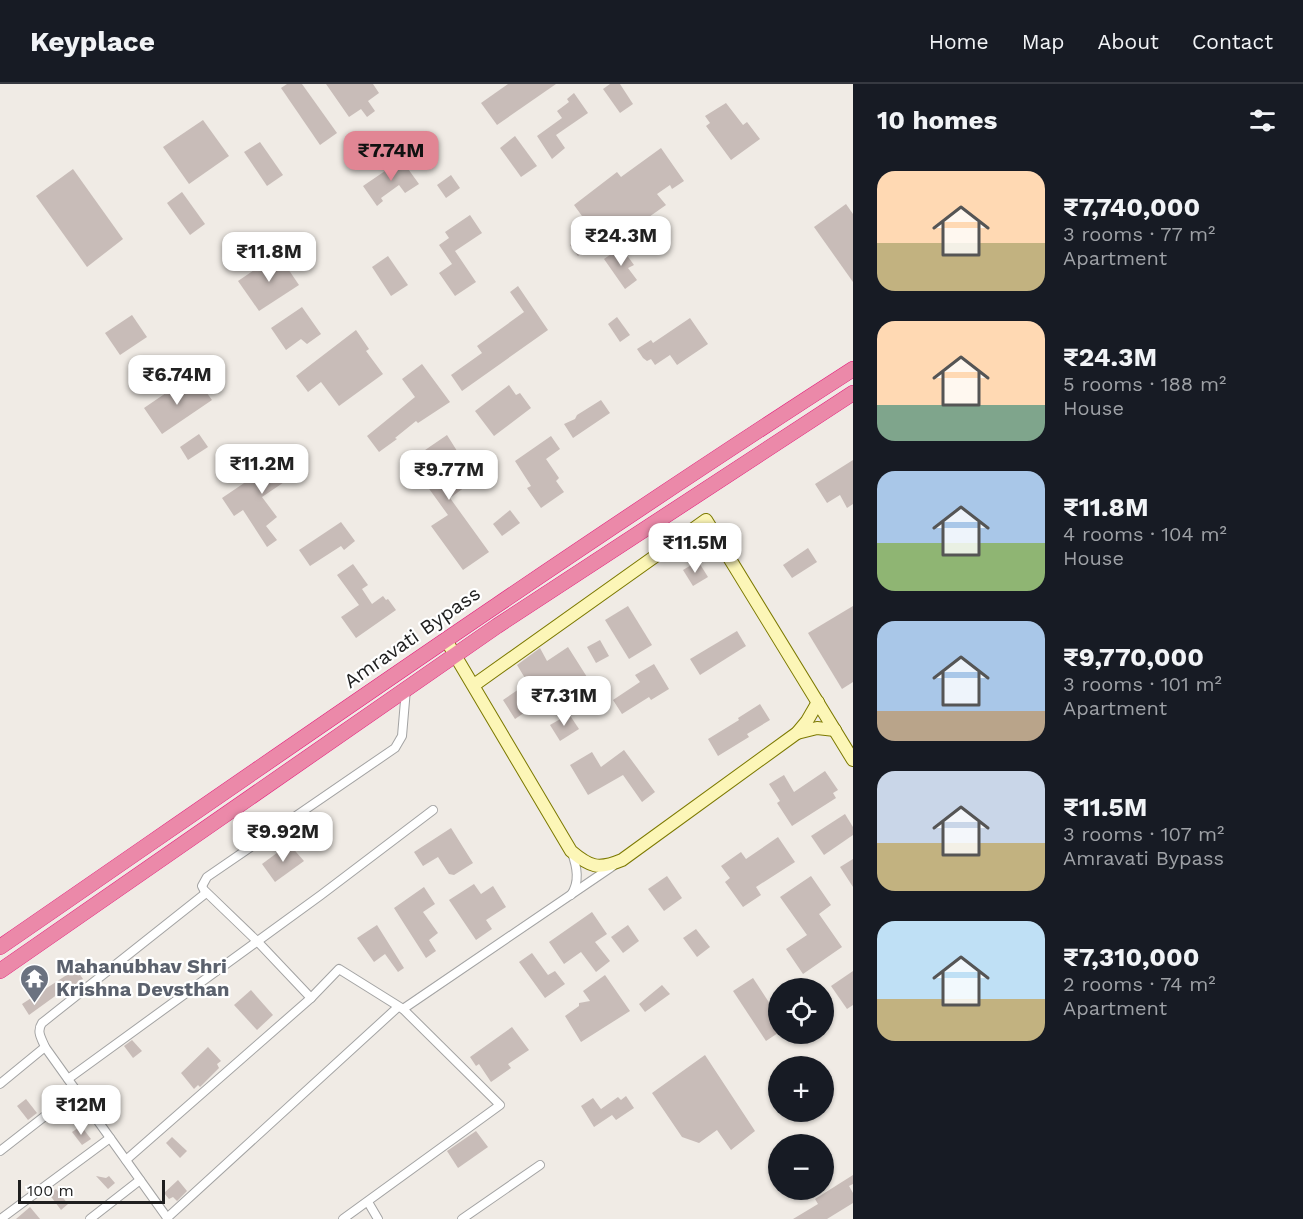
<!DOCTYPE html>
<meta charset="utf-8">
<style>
:root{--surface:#171b24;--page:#20242c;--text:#f1f3f6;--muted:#9ea1a6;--line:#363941;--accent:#e18694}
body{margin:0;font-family:"Work Sans",sans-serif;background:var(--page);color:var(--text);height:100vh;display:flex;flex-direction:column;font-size:22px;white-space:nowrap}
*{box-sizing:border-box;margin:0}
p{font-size:20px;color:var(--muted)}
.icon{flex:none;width:33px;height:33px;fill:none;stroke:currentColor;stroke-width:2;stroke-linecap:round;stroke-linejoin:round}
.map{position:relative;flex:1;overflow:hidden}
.details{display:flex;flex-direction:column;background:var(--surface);width:450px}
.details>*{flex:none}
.controls{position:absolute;left:768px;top:894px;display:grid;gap:12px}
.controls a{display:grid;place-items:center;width:66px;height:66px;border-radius:50%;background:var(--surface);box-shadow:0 2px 4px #0004;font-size:30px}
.scale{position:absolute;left:18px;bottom:15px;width:147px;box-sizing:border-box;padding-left:6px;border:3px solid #1f1f1f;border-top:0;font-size:16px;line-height:21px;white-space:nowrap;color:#1f1f1f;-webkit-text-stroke:4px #fff;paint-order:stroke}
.price{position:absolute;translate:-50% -51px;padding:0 14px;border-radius:12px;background:#fff;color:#222;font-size:20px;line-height:39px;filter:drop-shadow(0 2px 3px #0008)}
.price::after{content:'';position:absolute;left:50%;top:36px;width:18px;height:14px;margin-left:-9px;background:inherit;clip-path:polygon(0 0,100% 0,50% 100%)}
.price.selected{background:var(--accent);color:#111}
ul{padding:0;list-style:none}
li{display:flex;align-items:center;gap:18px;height:150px;padding:0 24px}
li span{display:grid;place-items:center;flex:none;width:168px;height:120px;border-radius:18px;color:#555}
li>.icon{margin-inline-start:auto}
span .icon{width:72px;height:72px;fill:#fffc;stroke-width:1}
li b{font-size:26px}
h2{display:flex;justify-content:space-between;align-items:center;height:72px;padding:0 24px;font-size:26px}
header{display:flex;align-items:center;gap:36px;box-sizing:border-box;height:84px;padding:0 30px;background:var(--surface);border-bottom:2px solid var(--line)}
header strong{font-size:28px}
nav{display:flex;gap:33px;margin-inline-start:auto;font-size:21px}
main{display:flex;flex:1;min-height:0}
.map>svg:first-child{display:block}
.building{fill:#c8bcb8}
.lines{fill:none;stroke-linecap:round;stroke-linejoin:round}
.street-casing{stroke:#a3a3a3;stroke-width:10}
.secondary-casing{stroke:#7c7900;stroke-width:14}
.highway-casing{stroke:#e31d7c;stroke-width:16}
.street{stroke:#fff;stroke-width:8}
.secondary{stroke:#fcf6b7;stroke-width:12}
.highway{stroke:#eb89a9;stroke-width:15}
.labels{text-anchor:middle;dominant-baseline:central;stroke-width:4.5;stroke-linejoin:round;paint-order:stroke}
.street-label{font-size:20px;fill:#1f1f1f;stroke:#fff}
.worship-label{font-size:20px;font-weight:bold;fill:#5b616d;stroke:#fff;text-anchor:start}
</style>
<header>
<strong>Keyplace</strong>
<nav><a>Home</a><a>Map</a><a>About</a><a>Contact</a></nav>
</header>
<main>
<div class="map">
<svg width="853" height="1135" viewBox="0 0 853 1135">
<rect width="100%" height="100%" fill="#f0ebe5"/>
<!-- building -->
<g class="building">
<polygon points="287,0 302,0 337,49 320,61 281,4"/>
<polygon points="326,0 373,0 379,9 368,17 375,27 367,33 361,25 349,33"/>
<polygon points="508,0 556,0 497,41 481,19"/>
<polygon points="610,0 620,0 633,20 620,29 603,5"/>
<polygon points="574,9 588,29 556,51 565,64 552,75 537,52 562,34 557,27 569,18 567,15"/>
<polygon points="726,19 743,41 747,38 760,55 731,76 706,42 710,39 705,32"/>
<polygon points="203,36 229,72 189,100 163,63"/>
<polygon points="515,52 537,82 521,93 500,64"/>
<polygon points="260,58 283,91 267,102 244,68"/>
<polygon points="661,64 684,97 672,105 670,101 657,110 666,121 616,156 606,142 595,150 574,121 617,88 621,93"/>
<polygon points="398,71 419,100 405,109 399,101 381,114 383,117 377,122 363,102 385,87 398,81"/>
<polygon points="73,85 123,155 87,183 36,112"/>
<polygon points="451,91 460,104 446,114 437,101"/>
<polygon points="182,108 205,140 190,151 167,119"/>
<polygon points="846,120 853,130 853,198 814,143"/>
<polygon points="470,131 482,149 455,167 476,198 455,212 439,189 452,180 439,161 449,154 445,148"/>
<polygon points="584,149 593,160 578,172 570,161"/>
<polygon points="621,163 634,181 628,184 637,196 625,205 604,175"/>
<polygon points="278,170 299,201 259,227 238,197"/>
<polygon points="388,172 408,201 391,212 372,183"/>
<polygon points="518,202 548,246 462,307 451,291 482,269 477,262 524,228 510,208"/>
<polygon points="302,223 321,250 307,260 301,255 286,266 271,244"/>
<polygon points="132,231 147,253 120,271 105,249"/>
<polygon points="617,233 630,251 620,258 608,240"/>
<polygon points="690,234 708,260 677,281 670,271 655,281 651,275 647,277 643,274 637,265 651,256 653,259"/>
<polygon points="356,246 369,265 366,267 383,290 339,322 321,298 308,308 296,292"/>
<polygon points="422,280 450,318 418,339 416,337 395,354 397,355 379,368 367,352 415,313 402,295"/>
<polygon points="198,297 212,316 162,350 144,324 182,298 186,305"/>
<polygon points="509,301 516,311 520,309 531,324 494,352 475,327"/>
<polygon points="601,316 610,329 573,354 564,340 575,335 577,331"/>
<polygon points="199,350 208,363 188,376 180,363"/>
<polygon points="447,351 464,378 453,385 465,403 450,414 489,468 463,486 431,442 448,431 409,377"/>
<polygon points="551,352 560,365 546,375 559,394 556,397 564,408 541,424 527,404 531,402 515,377"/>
<polygon points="290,368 302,386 262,413 277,433 266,442 277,456 267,463 243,426 234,432 222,414"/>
<polygon points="853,376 853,420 847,424 840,411 827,419 815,400"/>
<polygon points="510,426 520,439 502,452 493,440"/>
<polygon points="341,438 355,457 344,466 341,462 310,482 299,466"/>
<polygon points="808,464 817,478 792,494 783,481"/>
<polygon points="698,477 708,493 693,502 683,486"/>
<polygon points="353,480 368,501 362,505 372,520 383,512 386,516 388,515 396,526 356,554 341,533 359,521 337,491"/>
<polygon points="628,522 652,561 629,575 605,536"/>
<polygon points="853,522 853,598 842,605 808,549"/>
<polygon points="737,547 746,562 700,591 690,575"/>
<polygon points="600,556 609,572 596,579 587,563"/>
<polygon points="568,563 587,593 572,603 568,597 538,616 540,618 515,635 503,616 528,599 517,581 540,564 547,577"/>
<polygon points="654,580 669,605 651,616 649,613 622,630 613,616 640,598 635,591"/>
<polygon points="760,620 770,636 747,650 749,653 718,672 708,655 739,636 738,634"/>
<polygon points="569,630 579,645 560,657 550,641"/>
<polygon points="624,666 655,708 642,718 623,691 588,711 570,681 592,668 601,683"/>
<polygon points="825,687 838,706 833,709 836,714 792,742 777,719 780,717 769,700 784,691 794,708"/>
<polygon points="845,730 853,743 853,751 824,771 811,752"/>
<polygon points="451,744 473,779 454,791 449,790 438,773 423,782 414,768"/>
<polygon points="778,753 795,778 756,803 761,811 743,823 725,798 730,794 721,782 741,768 746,775"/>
<polygon points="289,760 304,777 275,798 262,780"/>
<polygon points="853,775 853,803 840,783"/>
<polygon points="667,792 682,814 664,827 648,805"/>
<polygon points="811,792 831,821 819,830 842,863 803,890 786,865 807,851 780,813"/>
<polygon points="474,800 481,810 493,802 506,823 486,836 492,845 476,856 449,816"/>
<polygon points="424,803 435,820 423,828 438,849 429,856 436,867 426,874 394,824"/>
<polygon points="592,828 607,850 595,858 610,877 596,888 581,868 564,880 549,858"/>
<polygon points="377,841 404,884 398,888 385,870 374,878 357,854"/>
<polygon points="628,841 639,857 623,869 611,853"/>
<polygon points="696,845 710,863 697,873 683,854"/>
<polygon points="532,869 548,891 555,887 565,900 545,914 519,878"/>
<polygon points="76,885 83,895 59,911 58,910 29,931 22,920"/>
<polygon points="853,887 853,921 847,925 831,902"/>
<polygon points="605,891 630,927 581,958 565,932 579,922 579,919 590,917 583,907"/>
<polygon points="753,894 778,932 778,949 766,957 733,907"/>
<polygon points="662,901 670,910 645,928 639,920"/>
<polygon points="251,906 273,931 257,946 234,921"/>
<polygon points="512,943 529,966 508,980 511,984 491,998 479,980 476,982 470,973"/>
<polygon points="132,956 142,967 133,974 124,962"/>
<polygon points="208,963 221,977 217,980 219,984 200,1003 198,1001 194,1005 181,989"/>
<polygon points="705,971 755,1047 731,1066 717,1046 699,1059 682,1053 652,1009"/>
<polygon points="626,1012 634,1024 616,1036 612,1031 594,1043 581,1022 593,1014 601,1025 618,1013 621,1016"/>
<polygon points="26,1015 37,1029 28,1036 17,1022"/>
<polygon points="81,1042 91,1055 82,1061 72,1048"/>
<polygon points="476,1047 488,1063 458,1084 447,1067"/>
<polygon points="172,1053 187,1067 180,1074 166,1059"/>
<polygon points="853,1091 853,1100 849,1102 853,1109 853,1119 827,1135 793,1135 818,1120 815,1115"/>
<polygon points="96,1092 106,1094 109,1092 115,1099 108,1105"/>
<polygon points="178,1096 187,1107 177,1117 173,1113 169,1115 164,1109"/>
<polygon points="56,1105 68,1120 61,1126 49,1110"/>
<polygon points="30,1123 40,1135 16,1135"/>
</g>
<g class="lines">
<defs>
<g id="street">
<path d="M 571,811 C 580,798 577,783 572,769"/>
<polyline points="311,914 257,857 204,806 202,802 207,793 395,664 402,652 406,605"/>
<polyline points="403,925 613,782"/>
<polyline points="68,995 321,811 433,726"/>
<polyline points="0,1000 45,963"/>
<polyline points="0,1067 77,1007"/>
<polyline points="126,1076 311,914 339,885 403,925 500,1021 343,1135"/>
<polyline points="368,1118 378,1135"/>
<polyline points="2,1134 110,1054"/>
<polyline points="167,1134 398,923"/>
<polyline points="90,1135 140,1096"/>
<path d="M 168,1135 L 45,963 C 42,955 36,948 42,939 L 206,809"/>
<polyline points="462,1135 540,1081"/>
</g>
<g id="secondary">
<path d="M 446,556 L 571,767 C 590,783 598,786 622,776 L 797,649 L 807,637 L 818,618"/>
<polyline points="474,601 706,436 853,676"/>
<polyline points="797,649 817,644 835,646"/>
</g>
<g id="highway">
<path d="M 0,863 C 283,668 564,471 853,285"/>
<polyline points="0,887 497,542 853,309"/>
</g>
</defs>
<!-- street casing -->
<use href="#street" class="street-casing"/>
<!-- secondary casing -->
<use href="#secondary" class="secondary-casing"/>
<!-- highway casing -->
<use href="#highway" class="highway-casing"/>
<!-- street -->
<use href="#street" class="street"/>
<!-- secondary -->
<use href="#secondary" class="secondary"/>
<!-- highway -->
<use href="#highway" class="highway"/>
</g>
<!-- icons -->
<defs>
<symbol id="temple-pin" viewBox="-11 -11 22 30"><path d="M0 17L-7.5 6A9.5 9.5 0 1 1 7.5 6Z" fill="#6b7280" stroke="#fff"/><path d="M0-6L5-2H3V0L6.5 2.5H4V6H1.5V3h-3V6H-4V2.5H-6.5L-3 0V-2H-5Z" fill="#fff"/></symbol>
</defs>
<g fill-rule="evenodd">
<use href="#temple-pin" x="18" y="878" width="33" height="45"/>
</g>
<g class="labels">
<!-- street labels -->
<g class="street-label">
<text transform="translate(412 553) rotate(-35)">Amravati Bypass</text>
</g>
<!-- worship labels -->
<g class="worship-label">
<text x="56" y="882">Mahanubhav Shri<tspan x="56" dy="23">Krishna Devsthan</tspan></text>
</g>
</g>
</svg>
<div class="controls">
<a><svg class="icon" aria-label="locate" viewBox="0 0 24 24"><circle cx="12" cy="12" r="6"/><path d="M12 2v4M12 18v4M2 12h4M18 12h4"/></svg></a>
<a>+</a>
<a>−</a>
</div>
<div class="scale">100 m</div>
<b class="price selected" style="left:391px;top:98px">₹7.74M</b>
<b class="price" style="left:621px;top:183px">₹24.3M</b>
<b class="price" style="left:269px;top:199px">₹11.8M</b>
<b class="price" style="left:177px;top:322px">₹6.74M</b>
<b class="price" style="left:262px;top:411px">₹11.2M</b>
<b class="price" style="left:449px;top:417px">₹9.77M</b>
<b class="price" style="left:695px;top:490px">₹11.5M</b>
<b class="price" style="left:564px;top:643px">₹7.31M</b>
<b class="price" style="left:283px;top:779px">₹9.92M</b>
<b class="price" style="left:81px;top:1052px">₹12M</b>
</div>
<section class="details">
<h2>10 homes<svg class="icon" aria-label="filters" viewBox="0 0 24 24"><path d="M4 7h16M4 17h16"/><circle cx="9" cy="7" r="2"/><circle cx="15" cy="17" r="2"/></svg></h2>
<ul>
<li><span style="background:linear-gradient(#ffd9b3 60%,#c2b280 0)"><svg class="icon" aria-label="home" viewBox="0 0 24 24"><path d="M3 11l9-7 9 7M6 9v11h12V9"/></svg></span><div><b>₹7,740,000</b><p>3 rooms · 77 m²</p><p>Apartment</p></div></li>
<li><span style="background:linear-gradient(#ffd9b3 70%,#7fa58c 0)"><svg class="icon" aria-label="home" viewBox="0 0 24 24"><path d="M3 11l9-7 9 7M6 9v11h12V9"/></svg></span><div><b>₹24.3M</b><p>5 rooms · 188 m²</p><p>House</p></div></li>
<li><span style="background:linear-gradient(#a9c7e8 60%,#8fb573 0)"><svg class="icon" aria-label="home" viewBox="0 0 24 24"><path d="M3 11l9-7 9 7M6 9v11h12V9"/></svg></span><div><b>₹11.8M</b><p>4 rooms · 104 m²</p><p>House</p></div></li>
<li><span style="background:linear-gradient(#a9c7e8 75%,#b9a48a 0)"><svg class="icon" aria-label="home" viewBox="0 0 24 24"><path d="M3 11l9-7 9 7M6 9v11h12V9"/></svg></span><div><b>₹9,770,000</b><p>3 rooms · 101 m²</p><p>Apartment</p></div></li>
<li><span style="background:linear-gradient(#c9d6e8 60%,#c2b280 0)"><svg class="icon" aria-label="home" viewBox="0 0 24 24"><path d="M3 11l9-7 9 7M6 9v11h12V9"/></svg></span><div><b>₹11.5M</b><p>3 rooms · 107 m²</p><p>Amravati Bypass</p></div></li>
<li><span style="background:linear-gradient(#bfe0f5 65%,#c2b280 0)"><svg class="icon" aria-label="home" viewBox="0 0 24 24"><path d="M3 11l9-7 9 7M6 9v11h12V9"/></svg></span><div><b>₹7,310,000</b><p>2 rooms · 74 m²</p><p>Apartment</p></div></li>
</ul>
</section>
</main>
